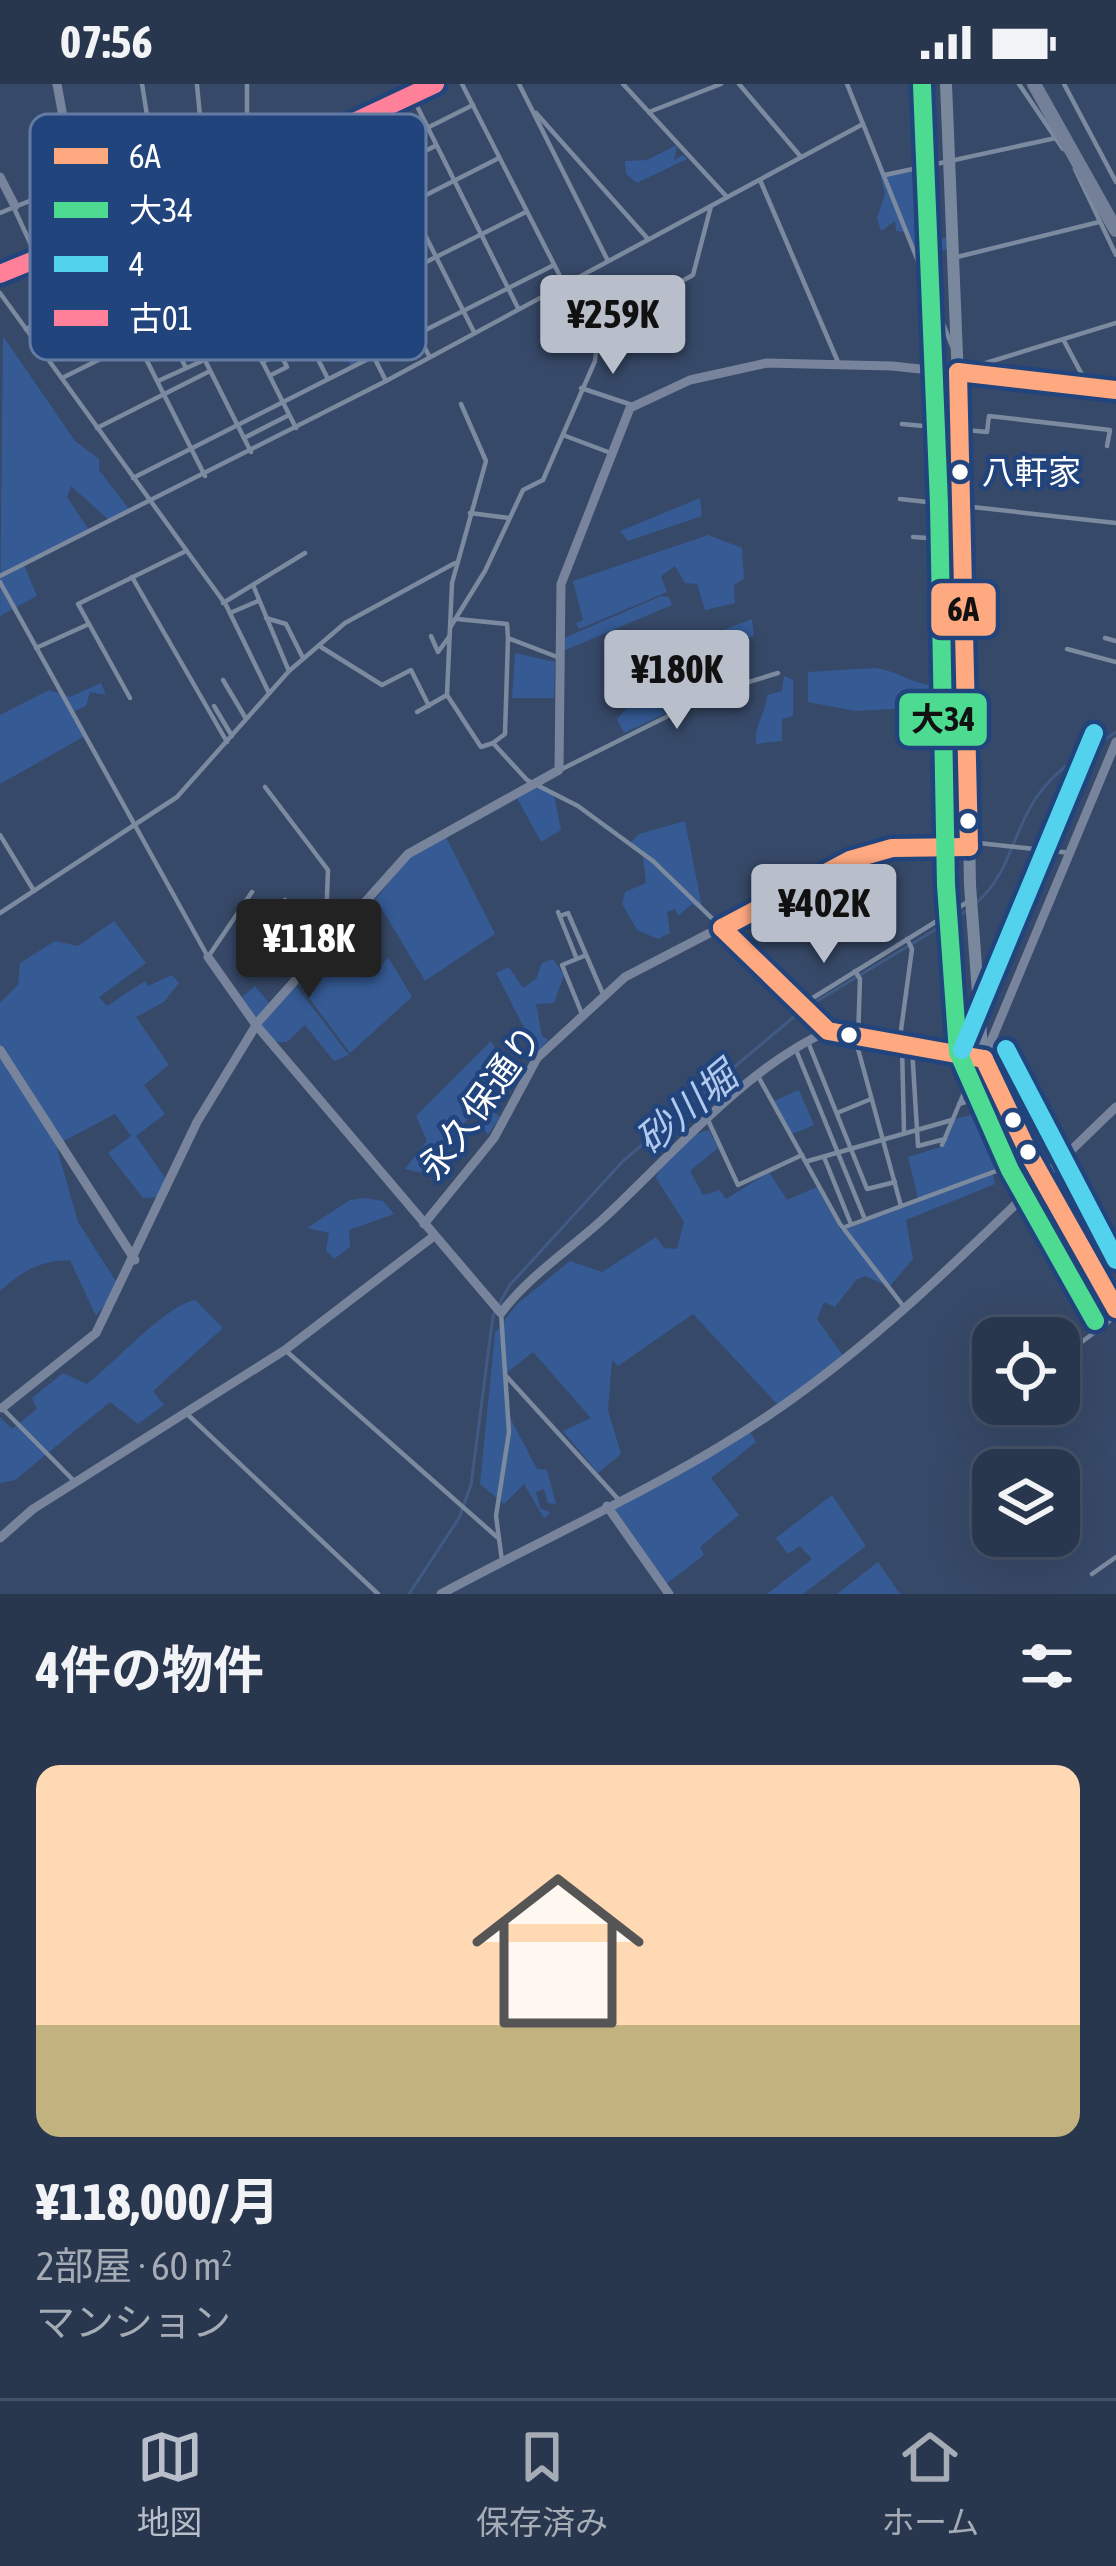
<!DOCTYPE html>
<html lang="ja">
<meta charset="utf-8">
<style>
:root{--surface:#29374e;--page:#313f55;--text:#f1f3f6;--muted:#a5acb6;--line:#455166;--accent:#b9bfca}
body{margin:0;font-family:"Asap Condensed","Noto Sans JP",sans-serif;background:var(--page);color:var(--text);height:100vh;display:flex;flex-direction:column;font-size:45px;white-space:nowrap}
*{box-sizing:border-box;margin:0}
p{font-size:39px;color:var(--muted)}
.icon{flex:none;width:66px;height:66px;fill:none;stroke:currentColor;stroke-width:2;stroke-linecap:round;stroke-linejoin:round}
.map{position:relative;height:1510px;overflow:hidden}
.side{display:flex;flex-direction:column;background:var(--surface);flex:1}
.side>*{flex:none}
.buttons{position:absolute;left:972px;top:1233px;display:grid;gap:24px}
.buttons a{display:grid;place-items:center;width:108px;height:108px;border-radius:24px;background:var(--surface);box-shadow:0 12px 48px #0002,0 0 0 3px var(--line);font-size:60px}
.price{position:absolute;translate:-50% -102px;padding:0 27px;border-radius:12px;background:var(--accent);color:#111;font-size:39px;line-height:78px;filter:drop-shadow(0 3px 6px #0008)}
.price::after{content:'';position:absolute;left:50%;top:72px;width:36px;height:27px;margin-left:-18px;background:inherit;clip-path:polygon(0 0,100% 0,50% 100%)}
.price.on{background:#222;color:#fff}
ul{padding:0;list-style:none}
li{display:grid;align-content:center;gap:24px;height:636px;padding:0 36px}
li span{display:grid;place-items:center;height:372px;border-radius:24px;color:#555}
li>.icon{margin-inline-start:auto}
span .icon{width:216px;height:216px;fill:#fffc;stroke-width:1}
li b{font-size:51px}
h2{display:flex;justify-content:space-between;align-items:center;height:144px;padding:0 36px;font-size:51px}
.status{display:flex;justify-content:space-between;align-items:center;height:84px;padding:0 60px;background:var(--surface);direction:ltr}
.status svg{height:33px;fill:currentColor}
.dock{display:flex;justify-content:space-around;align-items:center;height:168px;border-top:3px solid var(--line);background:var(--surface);font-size:33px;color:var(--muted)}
.dock a{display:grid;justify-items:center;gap:6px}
.dock .on{color:var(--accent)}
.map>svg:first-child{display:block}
.green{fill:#355a94}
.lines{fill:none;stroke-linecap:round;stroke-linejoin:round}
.stream{stroke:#415a83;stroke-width:3}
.street{stroke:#7c8a9f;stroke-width:4.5}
.secondary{stroke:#78849b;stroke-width:9}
.primary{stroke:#7a889e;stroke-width:12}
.highway{stroke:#738097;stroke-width:14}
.bus-1-casing{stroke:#22447d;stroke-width:27}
.bus-2-casing{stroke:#22447d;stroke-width:27}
.bus-3-casing{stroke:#22447d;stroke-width:27}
.bus-4-casing{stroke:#22447d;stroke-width:27}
.bus-1{stroke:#ffa980;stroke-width:18}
.bus-2{stroke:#4ddb92;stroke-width:18}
.bus-3{stroke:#53d2ee;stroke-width:18}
.bus-4{stroke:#ff8098;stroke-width:18}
.bus-dot{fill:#fff;stroke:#22447d;stroke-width:4.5}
.labels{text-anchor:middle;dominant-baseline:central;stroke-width:9;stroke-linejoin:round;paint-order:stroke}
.bus-label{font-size:33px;fill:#fff;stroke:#22447d;text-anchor:start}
.street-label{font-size:36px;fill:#fff;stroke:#22447d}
.water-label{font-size:39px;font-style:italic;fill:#b1c9ee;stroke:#22447d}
.key{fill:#22447d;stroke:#647ca4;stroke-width:3}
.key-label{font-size:33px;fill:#fff}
.line-badge{stroke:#22447d;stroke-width:4.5}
.pale-badge-label{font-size:33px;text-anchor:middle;font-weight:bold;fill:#111}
</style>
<div class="status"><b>07:56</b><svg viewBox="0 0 49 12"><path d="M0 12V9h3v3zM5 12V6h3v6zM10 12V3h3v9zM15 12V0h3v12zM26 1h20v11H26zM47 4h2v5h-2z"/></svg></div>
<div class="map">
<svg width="1116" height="1510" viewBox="0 0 1116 1510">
<rect width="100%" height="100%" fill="#374968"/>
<!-- green -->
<g class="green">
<polygon points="677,61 674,76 683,71 687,75 637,99 626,90 625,77 647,76"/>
<polygon points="878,82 888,92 912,87 922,108 933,92 940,119 936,122 935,112 927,108 923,128 932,156 950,153 951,164 921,174 905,148 896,147 895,137 881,147 877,134 885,110"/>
<polygon points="346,220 372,272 351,282 325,231"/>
<polygon points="3,252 75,357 99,375 99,386 129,425 110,437 71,402 67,413 89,446 24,481 37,512 0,532"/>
<polygon points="700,414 702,432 628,457 620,447"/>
<polygon points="708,451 742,464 744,495 734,501 735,519 705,526 697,500 685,499 675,482 661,492 667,508 579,545 576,539 583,536 573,497"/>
<polygon points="661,512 669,513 672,521 563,567 562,555"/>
<polygon points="752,535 754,552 681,579 690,618 624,649 617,635 626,625 613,589"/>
<polygon points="515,569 555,578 554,614 512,614"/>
<path d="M 874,584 C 897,586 909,599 931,601 L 931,623 L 855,627 L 808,618 L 808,588 Z"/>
<path d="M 784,592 L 793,596 L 793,632 L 782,635 L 782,657 L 756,660 C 754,639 766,631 767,611 L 782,607 Z"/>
<polygon points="101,599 106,611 90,608 86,622 75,627 71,623 85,652 0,700 0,631 49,606 70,613"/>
<polygon points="534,702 554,711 561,746 541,758 517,714"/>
<polygon points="685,737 703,828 692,820 678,832 675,825 667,828 670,849 658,855 637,846 622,820 625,808 646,799 642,767 631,758 639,750"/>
<polygon points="445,751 495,850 425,897 376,815 412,769"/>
<path d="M 114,837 L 146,879 L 99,913 L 107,922 L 145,897 L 148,902 L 172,891 L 179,899 L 164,918 L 136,933 L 169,981 L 144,1001 L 165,1030 L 136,1052 L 166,1095 L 158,1113 L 143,1114 L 108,1069 L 131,1052 L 115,1030 L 56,1061 L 78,1138 L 119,1202 L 96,1232 L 70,1176 C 39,1177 22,1187 0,1207 L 0,919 L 18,901 L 20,879 L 55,857 L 78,862 Z"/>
<polygon points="352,855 376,890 388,873 412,913 350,969 298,899"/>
<polygon points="553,875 564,891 554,919 536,920 542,952 548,956 537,969 496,889 509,883 523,904 536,895 542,879"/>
<polygon points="255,902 274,925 296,902 349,971 334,977 305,941 287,958 275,958 241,914"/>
<polygon points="491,957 510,990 505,1002 491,992 480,1001 481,1018 500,1033 488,1051 476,1033 469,1033 447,1062 444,1094 405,1085 427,1057 416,1032"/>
<polygon points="799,1006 814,1041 792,1050 774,1017"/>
<path d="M 982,1028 L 987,1042 L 1013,1050 L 1025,1074 L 992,1086 L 995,1100 L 906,1136 L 913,1175 L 889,1203 L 866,1192 L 857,1195 L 835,1223 L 824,1218 L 817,1235 L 844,1273 L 778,1321 L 693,1230 L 618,1282 L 612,1276 L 608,1326 L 621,1370 L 598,1389 L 563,1347 L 591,1334 L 533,1268 L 504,1291 L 506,1326 L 537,1385 L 547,1386 L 556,1420 L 548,1419 L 544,1405 L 536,1408 L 540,1424 L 551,1429 L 544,1434 L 524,1400 L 504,1420 L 480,1400 L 495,1249 L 516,1221 L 570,1177 L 602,1188 L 656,1153 L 664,1164 L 677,1165 L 684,1138 L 656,1094 C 663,1072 687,1051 709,1046 L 718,1064 L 690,1087 L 703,1111 L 720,1106 L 726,1115 L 769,1088 L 787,1116 L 817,1103 L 841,1147 L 919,1118 L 908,1073 L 944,1062 L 955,1035 Z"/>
<polygon points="365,1114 383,1117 394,1130 349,1146 350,1163 334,1175 326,1166 329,1149 307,1144 350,1116"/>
<path d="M 195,1216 L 223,1244 L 153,1307 L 164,1321 L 138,1340 L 110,1318 L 15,1396 L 0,1399 L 0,1333 L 12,1345 L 37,1325 L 32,1314 L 63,1289 L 87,1300 C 116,1278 165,1222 195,1216 Z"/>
<polygon points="750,1348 756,1358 711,1394 739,1431 700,1463 704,1471 665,1501 612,1424"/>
<polygon points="832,1411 866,1462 803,1510 767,1510 812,1475 800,1462 788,1470 776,1454"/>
<polygon points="878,1478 900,1510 837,1510"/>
</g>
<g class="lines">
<!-- stream -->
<g class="stream">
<path d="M 975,820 C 1010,791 1012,749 1036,714 C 1056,684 1087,667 1116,648"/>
<polyline points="409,1510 459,1434 471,1401 493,1232 509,1202 623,1077 802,926 968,826"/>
</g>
<!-- street -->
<g class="street">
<polyline points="142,0 162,125"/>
<polyline points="462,0 563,198"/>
<polyline points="519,0 608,177"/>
<polyline points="623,0 727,113"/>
<polyline points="739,0 801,73"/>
<polyline points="847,0 952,262"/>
<polyline points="1019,0 1063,65"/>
<polyline points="1064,0 1116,98"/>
<polyline points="197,1 202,53"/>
<polyline points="411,10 518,224"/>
<polyline points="649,28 721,0"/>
<polyline points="536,29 648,155"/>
<polyline points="367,36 474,248"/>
<polyline points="321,57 429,272"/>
<polyline points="408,76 435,62"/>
<polyline points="275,77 386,297"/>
<polyline points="109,85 153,71"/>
<polyline points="1075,85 1116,171"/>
<polyline points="247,88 247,0"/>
<polyline points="395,91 411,83 399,57"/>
<polyline points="885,91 1056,54"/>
<polyline points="760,96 838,278"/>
<polyline points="228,97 328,295"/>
<polyline points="299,107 311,134"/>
<polyline points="182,119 296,344"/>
<polyline points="14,124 62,228"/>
<polyline points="0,129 109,85 251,368"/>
<polyline points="306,137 322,129 309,102"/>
<polyline points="86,156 205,392"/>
<polyline points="372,158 390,150 395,161 378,169"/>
<polyline points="436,173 526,128"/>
<polyline points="953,174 1099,138"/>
<polyline points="324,176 368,154"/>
<polyline points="0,209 226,521 269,609"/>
<polyline points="229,211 499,74"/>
<polyline points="26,245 473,21"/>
<polyline points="1063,255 1088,302"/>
<polyline points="255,264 436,173"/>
<polyline points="262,278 280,269 287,283 271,291"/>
<polyline points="186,284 179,270 197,261"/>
<polyline points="973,288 976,282 1116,239"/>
<polyline points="62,294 137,257"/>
<polyline points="158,297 202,277"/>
<polyline points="581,304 632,321"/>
<polyline points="461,320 486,377 452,499 447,611 481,663 493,659 527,696 578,722 653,777 828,947 984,975"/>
<polyline points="902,340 987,348 989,332 1110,346 1107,362"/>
<polyline points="97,344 210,287"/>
<polyline points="563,351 608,368"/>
<polyline points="244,354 287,332"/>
<polyline points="133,394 554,181"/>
<polyline points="900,415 1116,439"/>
<polyline points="470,429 509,434"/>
<polyline points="913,453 958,456"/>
<polyline points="0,492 386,297 863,40"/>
<polyline points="132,493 227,658"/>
<polyline points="0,498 208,873 252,808"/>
<polyline points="253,501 288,585"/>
<polyline points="223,519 305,469"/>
<polyline points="230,529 258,517"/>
<polyline points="266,534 286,540 303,574"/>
<polyline points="457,535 507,540 508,554 560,574"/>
<polyline points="451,542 485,487 523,406 543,396 595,277 599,242 693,191 711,122"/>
<polyline points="431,552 438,568 449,553"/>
<polyline points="1105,554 1116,557"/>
<polyline points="321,563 382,601 411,586 429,622"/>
<polyline points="36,564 89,540"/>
<polyline points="1067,565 1116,578"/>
<polyline points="223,596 245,633"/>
<polyline points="130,614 78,520 186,467"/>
<polyline points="214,622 232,652"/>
<polyline points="417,628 447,611"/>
<polyline points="493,659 505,650 508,554"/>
<polyline points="560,686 716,608 778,589"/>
<polyline points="265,703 328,786 326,837 334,847"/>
<polyline points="0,751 34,807"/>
<polyline points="969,758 1071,769"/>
<polyline points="285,816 326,864"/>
<polyline points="558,828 576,873"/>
<polyline points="0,829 177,713 289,587 345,539 455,479"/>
<polyline points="560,832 568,829 603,910"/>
<polyline points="855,887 860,895 858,955"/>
<polyline points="803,920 966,819"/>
<polyline points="582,930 562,881 584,872"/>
<polyline points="855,954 901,1122"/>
<polyline points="808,958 867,1105 895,1098"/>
<polyline points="899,961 912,865 907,855"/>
<polyline points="902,963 904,1047"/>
<polyline points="912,964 918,1062 945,1055"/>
<polyline points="796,966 864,1133"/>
<polyline points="759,994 840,1140 904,1223"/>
<polyline points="959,1020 998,1008"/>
<polyline points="837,1029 871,1015"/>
<polyline points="708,1036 738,1101 802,1071"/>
<polyline points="662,1041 670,1063"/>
<polyline points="942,1061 977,978"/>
<polyline points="824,1073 851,1140"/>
<polyline points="808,1077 952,1036"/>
<polyline points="845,1143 1031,1074"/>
<polyline points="501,1229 509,1348 496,1432 502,1477"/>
<polyline points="285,1266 497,1453"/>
<polyline points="1062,1273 1116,1232"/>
<polyline points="506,1292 619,1416"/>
<polyline points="4,1326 75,1398"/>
<polyline points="186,1329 378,1510"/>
<polyline points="1092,1490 1116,1473"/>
</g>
<!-- secondary -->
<g class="secondary">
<polyline points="57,0 75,98"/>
<polyline points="0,93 15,122"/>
<polyline points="62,103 88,155"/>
<polyline points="0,190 228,97 435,0"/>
<path d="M 208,873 L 256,941 L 501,1229 C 529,1192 569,1166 603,1135 C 668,1075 746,983 828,947"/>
<polyline points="0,966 135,1176"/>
<polyline points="984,974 1116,658"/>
<polyline points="424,1140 494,1054 537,974 625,893 850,776 892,764 969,763"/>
<polyline points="2,1324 96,1249 197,1038 258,938 408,770 559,686 561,500 630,324 690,296 767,279 892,282 1116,306"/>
<polyline points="607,1422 669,1510"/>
<polyline points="0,1454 33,1425 285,1266 434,1152"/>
<path d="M 441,1510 C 549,1451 666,1401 769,1331 C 896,1245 1005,1129 1116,1023"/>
</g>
<!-- primary -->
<polyline class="primary" points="946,0 963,419 970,801 982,964 1031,1074 1116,1225"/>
<!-- highway -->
<polyline class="highway" points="1034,0 1116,146"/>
<defs>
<g id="bus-1">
<polyline points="958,288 969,763"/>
<polyline points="958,288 1116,306"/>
<polyline points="722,844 828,947 984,975"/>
<polyline points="722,844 850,776 892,764 969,763"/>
<polyline points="984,975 1031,1074 1116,1225"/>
</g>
<polyline id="bus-2" points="922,1 939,420 946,801 958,968 1010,1086 1095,1237"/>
<g id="bus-3">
<polyline points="1006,965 1116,1176"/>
<polyline points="962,966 1094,649"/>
</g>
<polyline id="bus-4" points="0,190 228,97 435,0"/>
</defs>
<!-- bus-1 casing -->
<use href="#bus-1" class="bus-1-casing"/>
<!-- bus-2 casing -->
<use href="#bus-2" class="bus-2-casing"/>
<!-- bus-3 casing -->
<use href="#bus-3" class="bus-3-casing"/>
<!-- bus-4 casing -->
<use href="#bus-4" class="bus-4-casing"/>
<!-- bus-1 -->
<use href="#bus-1" class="bus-1"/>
<!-- bus-2 -->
<use href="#bus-2" class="bus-2"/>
<!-- bus-3 -->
<use href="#bus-3" class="bus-3"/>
<!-- bus-4 -->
<use href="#bus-4" class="bus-4"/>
</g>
<!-- markers -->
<g class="bus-dot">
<circle cx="960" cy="388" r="10"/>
<circle cx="968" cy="737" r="10"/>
<circle cx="849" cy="951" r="10"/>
<circle cx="1013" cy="1036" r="10"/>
<circle cx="1028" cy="1068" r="10"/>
</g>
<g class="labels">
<!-- bus labels -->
<g class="bus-label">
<text x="982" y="388">八軒家</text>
</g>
<!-- street labels -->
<g class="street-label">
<text transform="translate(480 1018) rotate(-54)">永久保通り</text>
</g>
<!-- water labels -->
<g class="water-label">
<text transform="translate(686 1024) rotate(-40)">砂川堀</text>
</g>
</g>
<!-- legend -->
<rect x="30" y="30" width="396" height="246" rx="18" class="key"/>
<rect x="54" y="64" width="54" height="16" fill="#ffa980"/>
<rect x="54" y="118" width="54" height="16" fill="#4ddb92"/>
<rect x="54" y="172" width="54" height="16" fill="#53d2ee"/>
<rect x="54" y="226" width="54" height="16" fill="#ff8098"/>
<g class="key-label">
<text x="129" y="84">6A</text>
<text x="129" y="138">大34</text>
<text x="129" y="192">4</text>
<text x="129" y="246">古01</text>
</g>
<g class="line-badge">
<rect x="929" y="497" width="69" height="57" rx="12" fill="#ffa980"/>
<rect x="897" y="607" width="92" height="57" rx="12" fill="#4ddb92"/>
</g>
<g class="pale-badge-label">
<text x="963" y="537">6A</text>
<text x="943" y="647">大34</text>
</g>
</svg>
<div class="buttons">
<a><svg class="icon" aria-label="locate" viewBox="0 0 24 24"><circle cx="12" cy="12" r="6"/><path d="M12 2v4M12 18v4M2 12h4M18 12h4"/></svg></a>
<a><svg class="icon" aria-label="layers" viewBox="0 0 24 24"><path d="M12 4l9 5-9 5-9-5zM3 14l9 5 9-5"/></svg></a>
</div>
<b class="price" style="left:613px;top:293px">¥259K</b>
<b class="price" style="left:677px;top:648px">¥180K</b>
<b class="price" style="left:824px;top:882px">¥402K</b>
<b class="price on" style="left:309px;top:917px">¥118K</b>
</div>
<section class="side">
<h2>4件の物件<svg class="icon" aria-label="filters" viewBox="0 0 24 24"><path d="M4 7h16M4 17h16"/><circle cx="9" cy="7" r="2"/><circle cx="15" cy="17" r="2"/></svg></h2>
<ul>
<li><span style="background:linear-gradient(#ffd9b3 70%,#c2b280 0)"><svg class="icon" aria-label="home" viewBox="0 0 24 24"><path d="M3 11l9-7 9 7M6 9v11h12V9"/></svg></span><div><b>¥118,000/月</b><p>2部屋 · 60 m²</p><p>マンション</p></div></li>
</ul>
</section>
<nav class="dock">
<a class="on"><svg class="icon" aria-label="map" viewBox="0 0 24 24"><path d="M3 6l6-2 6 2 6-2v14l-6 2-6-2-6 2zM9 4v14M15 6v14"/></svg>地図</a>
<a><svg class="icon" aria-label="saved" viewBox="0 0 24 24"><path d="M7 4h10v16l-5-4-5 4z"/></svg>保存済み</a>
<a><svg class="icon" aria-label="home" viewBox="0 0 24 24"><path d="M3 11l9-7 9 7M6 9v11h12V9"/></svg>ホーム</a>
</nav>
